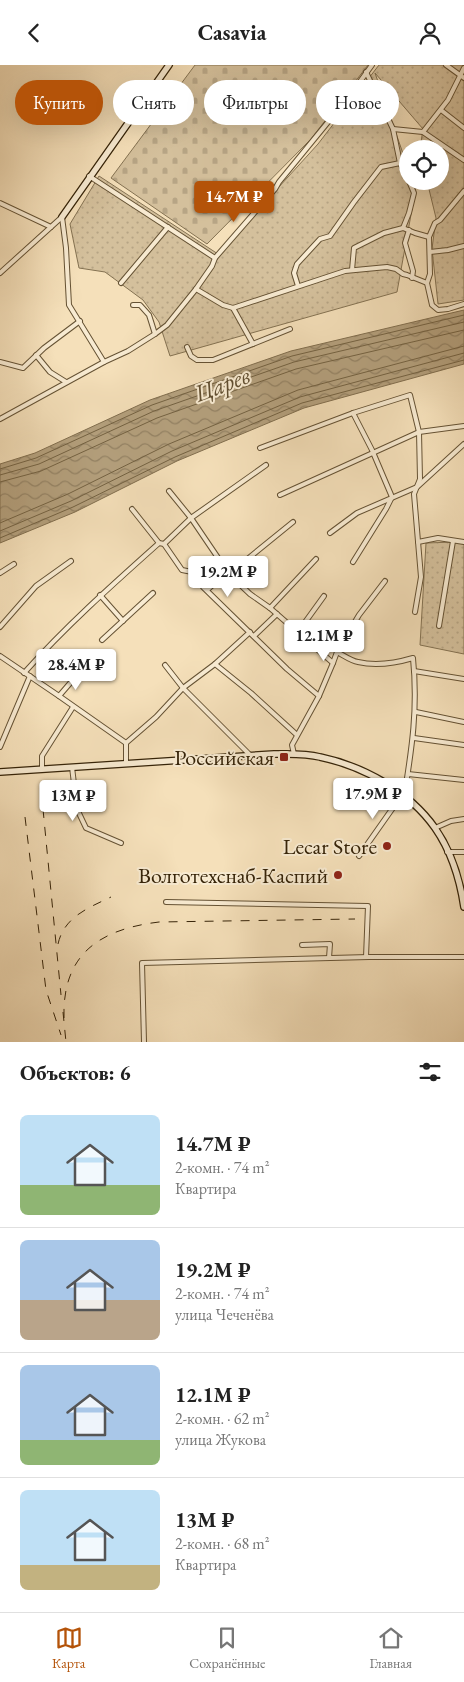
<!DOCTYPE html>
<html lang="ru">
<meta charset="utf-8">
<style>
:root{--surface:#fff;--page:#f2f2f2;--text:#222;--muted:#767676;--line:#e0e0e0;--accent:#b45309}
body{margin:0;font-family:"EB Garamond",serif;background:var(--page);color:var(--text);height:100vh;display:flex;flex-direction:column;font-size:19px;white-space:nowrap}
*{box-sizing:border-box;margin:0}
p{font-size:16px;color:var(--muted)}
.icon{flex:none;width:28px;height:28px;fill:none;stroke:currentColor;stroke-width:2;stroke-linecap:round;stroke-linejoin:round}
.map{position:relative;height:977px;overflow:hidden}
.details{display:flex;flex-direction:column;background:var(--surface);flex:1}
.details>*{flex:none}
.top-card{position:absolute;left:15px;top:15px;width:435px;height:45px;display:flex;gap:10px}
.buttons{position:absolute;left:399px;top:75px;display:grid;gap:10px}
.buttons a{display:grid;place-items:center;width:50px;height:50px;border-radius:50%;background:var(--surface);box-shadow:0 5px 20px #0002;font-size:25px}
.price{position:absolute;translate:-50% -42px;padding:0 11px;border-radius:5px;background:#fff;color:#222;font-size:16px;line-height:32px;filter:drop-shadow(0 1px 2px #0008)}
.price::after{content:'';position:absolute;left:50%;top:30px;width:15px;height:11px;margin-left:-8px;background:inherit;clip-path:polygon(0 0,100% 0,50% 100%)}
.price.on{background:var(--accent);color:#fff}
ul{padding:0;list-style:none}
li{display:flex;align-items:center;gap:15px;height:125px;padding:0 20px}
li+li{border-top:1px solid var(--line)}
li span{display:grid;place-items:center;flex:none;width:140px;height:100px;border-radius:8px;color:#555}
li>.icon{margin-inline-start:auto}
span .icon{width:60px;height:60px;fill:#fffc;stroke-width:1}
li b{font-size:21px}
h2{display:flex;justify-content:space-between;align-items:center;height:60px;padding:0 20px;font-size:21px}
.pill{padding:0 18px;border-radius:22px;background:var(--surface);box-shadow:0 5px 20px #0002;font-size:18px;line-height:45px}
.pill.on{background:var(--accent);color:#fff}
header{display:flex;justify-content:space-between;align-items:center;height:65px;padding:0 20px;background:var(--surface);font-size:22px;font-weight:700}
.menu{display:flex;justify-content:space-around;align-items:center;height:70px;border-top:1px solid var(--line);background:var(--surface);font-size:14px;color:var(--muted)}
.menu a{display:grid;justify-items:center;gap:2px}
.menu .on{color:var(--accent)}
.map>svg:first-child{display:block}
.cemetery{fill:url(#cemetery-stones);stroke:#847252}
.garden{fill:url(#garden-dots);stroke:#847252}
.water{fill:url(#water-waves);stroke:#816e4e}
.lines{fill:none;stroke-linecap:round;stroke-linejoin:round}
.shore{stroke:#746242;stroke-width:1}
.street-casing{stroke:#655234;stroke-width:6}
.secondary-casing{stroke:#352308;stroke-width:8}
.street{stroke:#f8ebd2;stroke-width:4}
.secondary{stroke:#f8ebd2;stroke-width:5.5}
.rail{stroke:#352308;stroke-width:1;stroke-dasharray:9 9;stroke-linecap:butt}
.poi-dot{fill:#8f2418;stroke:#f8ebd2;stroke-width:2}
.labels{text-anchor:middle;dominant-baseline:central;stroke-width:4;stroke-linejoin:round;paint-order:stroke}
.poi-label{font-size:22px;fill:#352308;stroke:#f8ebd2;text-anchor:end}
.water-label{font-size:24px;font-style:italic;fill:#614f31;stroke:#f8ebd2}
</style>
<header><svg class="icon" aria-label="back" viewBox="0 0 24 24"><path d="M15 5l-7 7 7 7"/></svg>Casavia<svg class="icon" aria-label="person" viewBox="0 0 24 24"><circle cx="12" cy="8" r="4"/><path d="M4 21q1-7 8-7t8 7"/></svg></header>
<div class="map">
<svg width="464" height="977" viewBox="0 0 464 977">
<defs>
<pattern id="cemetery-stones" width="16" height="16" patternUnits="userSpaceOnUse" patternTransform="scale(1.25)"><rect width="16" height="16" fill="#d4c09c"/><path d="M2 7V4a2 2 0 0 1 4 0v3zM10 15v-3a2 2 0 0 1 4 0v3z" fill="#b7a585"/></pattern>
<pattern id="garden-dots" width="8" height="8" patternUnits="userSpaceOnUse" patternTransform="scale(1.25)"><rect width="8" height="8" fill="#d4c09c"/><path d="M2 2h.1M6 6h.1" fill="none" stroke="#b7a585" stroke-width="1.8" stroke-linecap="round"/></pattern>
<pattern id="water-waves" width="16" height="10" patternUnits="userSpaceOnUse" patternTransform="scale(1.25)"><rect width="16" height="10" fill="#b4a07d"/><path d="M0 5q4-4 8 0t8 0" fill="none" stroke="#938264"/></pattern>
</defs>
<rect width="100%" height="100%" fill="#f5e0ba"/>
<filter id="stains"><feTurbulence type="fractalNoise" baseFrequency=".004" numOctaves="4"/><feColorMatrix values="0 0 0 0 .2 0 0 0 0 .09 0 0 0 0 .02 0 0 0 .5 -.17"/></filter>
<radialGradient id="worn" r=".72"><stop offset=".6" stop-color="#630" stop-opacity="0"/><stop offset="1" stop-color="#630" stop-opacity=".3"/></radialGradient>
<!-- cemetery -->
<polygon class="cemetery" points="195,0 368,0 311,74 207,179 111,113"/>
<!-- garden -->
<g class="garden">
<polygon points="379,0 464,0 464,235 438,239 432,184 436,153 427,116 440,116 440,84 420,84 423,64 375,8 407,100 408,116 414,116 416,122 397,227 170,291 159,257 143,235 105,207 79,203 70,159 99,111 218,189 318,79"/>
<polygon points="454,477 464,479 464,589 420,580 426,478"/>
</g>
<!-- water -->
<polygon class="water" points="464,245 464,299 304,343 177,396 75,447 0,478 0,399 35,388 150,335 291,286"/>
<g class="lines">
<!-- shore -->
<g class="shore">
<polyline points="0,404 36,393 152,340 292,291 464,250"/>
<polyline points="0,410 39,399 154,346 294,297 464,257"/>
<polyline points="0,417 41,406 157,353 296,304 464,265"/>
<polyline points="0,458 68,429 169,379 298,325 464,281"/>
<polyline points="0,466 71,436 172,386 300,332 464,288"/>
<polyline points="0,473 73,442 175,392 302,338 464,295"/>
</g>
<defs>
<g id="street">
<polyline points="372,0 351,29 279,117 275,124 215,193 212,201 196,224 223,240 233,243 345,206 387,202 396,204 403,209 407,210 427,218"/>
<polyline points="446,0 464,13"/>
<polyline points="366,7 393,64 400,98 408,113"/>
<polyline points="441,45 464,63"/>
<polyline points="393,64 423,67 464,95"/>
<polyline points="423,67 448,35 464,3"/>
<polyline points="89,111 215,193"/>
<polyline points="464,126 440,155 435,158 429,172 430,209 427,218 432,240 438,245 448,244 464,239"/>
<polyline points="0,138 51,162"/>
<polyline points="62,152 66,183 69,240 104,297"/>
<polyline points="403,163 409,148 414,128 409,116"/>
<polyline points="409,165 405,178 413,206 412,213"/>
<polyline points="430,187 448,185 464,181"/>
<polyline points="352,205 354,183 384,168 403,163 415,168 429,172"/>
<polyline points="0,208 62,152"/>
<polyline points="121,218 168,162"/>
<polyline points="298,221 294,208 297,199 320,174 330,171 354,137 381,102 400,98"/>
<polyline points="133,240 140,240 149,250 155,269"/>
<polyline points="233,243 253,279"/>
<polyline points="187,282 191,291 197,295 213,295 290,264"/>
<polyline points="36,290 50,307 66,317"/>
<polyline points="0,297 23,303 44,283 80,256"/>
<polyline points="353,348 372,385 392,432 386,444 353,497"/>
<polyline points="0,354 104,297 128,286 155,269 167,260 196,224"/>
<polyline points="260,383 353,348 410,330 419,367 420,414 414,429 421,512 415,547"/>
<polyline points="169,426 191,453 229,509 250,529 270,543 333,598"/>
<polyline points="280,430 419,367 464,361"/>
<polyline points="132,444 159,478 164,479 182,505 192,507 203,522 287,604 319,631"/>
<polyline points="330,468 357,448 417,422 464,379"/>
<polyline points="418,477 438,473 464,477"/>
<polyline points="164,479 191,453 266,400"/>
<polyline points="0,508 14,499"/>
<polyline points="207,525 222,512 229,509 293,457"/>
<polyline points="100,530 123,556"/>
<polyline points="270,543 316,494"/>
<polyline points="439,561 453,476"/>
<polyline points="0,562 36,521 71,496"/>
<polyline points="298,567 324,531"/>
<polyline points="254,571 277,549"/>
<polyline points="102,575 153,528"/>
<path d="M 337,587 C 343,590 351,596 358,597 C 375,601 396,598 413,593 C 418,643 412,683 404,732"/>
<polyline points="0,591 59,631 126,678"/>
<polyline points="215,599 251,628 297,670"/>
<polyline points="165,600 183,623 250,690"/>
<polyline points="414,606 464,614"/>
<path d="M 24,608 C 66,561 112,520 159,478"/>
<polyline points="59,631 78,609"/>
<polyline points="416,647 464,657"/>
<polyline points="414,673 464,680"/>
<polyline points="0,682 30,611"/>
<polyline points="294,689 292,680 319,631 333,598 337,587 359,550 385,516"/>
<polyline points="126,698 126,678 156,652 183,623 215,599 250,567"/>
<polyline points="72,702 77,744 86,763 121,778"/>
<polyline points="42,704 42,691 73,642"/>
<polyline points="408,709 464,715"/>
<polyline points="435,763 451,756 464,754"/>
<polyline points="447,787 464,787"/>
<polyline points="359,791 402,730"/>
<polyline points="166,837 368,841 366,892"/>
<polyline points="302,880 330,879 329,893"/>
<polyline points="144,977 142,898 369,892 464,892"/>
</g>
<g id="secondary">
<polyline points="62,152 169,0"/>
<path d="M 0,707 L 274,689 C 289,689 305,688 320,692 C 363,701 409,726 435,763 C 451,786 460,815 464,842"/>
</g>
</defs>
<!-- street casing -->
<use href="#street" class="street-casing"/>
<!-- secondary casing -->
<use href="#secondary" class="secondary-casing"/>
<!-- street -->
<use href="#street" class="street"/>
<!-- secondary -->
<use href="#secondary" class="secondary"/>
<!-- rail -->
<g class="rail">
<polyline points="43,744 61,930"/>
<polyline points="25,752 46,925 61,970"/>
<path d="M 58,879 C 64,852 88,843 111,832"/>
<polyline points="63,947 66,977"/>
<path d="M 64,953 C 62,888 101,864 159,857 L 355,854"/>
</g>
</g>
<!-- markers -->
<g class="poi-dot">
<rect x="279" y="687" width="10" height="10" rx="2.5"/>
<circle cx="387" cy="781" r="5"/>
<circle cx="338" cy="810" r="5"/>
</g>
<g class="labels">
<!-- poi labels -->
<g class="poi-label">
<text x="274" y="692">Российская</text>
<text x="377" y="781">Lecar Store</text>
<text x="328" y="810">Волготехснаб-Каспий</text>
</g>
<!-- water labels -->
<g class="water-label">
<text transform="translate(222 319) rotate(-21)">Царев</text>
</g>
</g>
<rect width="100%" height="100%" filter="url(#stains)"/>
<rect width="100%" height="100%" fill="url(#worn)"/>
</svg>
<div class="buttons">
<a><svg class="icon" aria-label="locate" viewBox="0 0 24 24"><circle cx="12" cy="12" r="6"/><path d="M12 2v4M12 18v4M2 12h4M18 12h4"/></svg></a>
</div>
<b class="price on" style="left:234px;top:158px">14.7M ₽</b>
<b class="price" style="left:228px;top:533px">19.2M ₽</b>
<b class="price" style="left:324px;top:597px">12.1M ₽</b>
<b class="price" style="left:76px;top:626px">28.4M ₽</b>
<b class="price" style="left:373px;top:755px">17.9M ₽</b>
<b class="price" style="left:73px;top:757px">13M ₽</b>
<div class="top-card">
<a class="pill on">Купить</a>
<a class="pill">Снять</a>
<a class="pill">Фильтры</a>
<a class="pill">Новое</a>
</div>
</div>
<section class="details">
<h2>Объектов: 6<svg class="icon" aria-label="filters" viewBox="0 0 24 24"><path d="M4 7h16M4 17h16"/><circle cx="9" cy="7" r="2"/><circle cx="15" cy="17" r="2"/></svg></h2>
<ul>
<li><span style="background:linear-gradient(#bfe0f5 70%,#8fb573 0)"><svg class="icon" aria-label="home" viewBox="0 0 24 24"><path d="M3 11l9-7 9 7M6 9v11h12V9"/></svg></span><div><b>14.7M ₽</b><p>2-комн. · 74 m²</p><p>Квартира</p></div></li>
<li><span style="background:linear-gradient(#a9c7e8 60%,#b9a48a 0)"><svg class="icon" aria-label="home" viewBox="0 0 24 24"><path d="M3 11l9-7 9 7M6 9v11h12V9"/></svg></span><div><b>19.2M ₽</b><p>2-комн. · 74 m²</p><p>улица Чеченёва</p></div></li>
<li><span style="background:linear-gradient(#a9c7e8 75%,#8fb573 0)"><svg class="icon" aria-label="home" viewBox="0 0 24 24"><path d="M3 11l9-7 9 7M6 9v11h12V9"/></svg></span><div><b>12.1M ₽</b><p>2-комн. · 62 m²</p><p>улица Жукова</p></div></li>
<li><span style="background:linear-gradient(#bfe0f5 75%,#c2b280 0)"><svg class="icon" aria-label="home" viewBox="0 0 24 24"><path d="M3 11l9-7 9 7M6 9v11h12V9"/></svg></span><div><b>13M ₽</b><p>2-комн. · 68 m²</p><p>Квартира</p></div></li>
</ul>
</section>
<nav class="menu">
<a class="on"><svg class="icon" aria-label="map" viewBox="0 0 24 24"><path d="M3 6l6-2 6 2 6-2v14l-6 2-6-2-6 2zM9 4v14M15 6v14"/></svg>Карта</a>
<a><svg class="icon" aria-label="saved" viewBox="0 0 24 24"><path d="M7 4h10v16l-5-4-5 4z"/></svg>Сохранённые</a>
<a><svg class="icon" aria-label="home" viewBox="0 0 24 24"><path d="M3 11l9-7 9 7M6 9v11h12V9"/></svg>Главная</a>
</nav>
